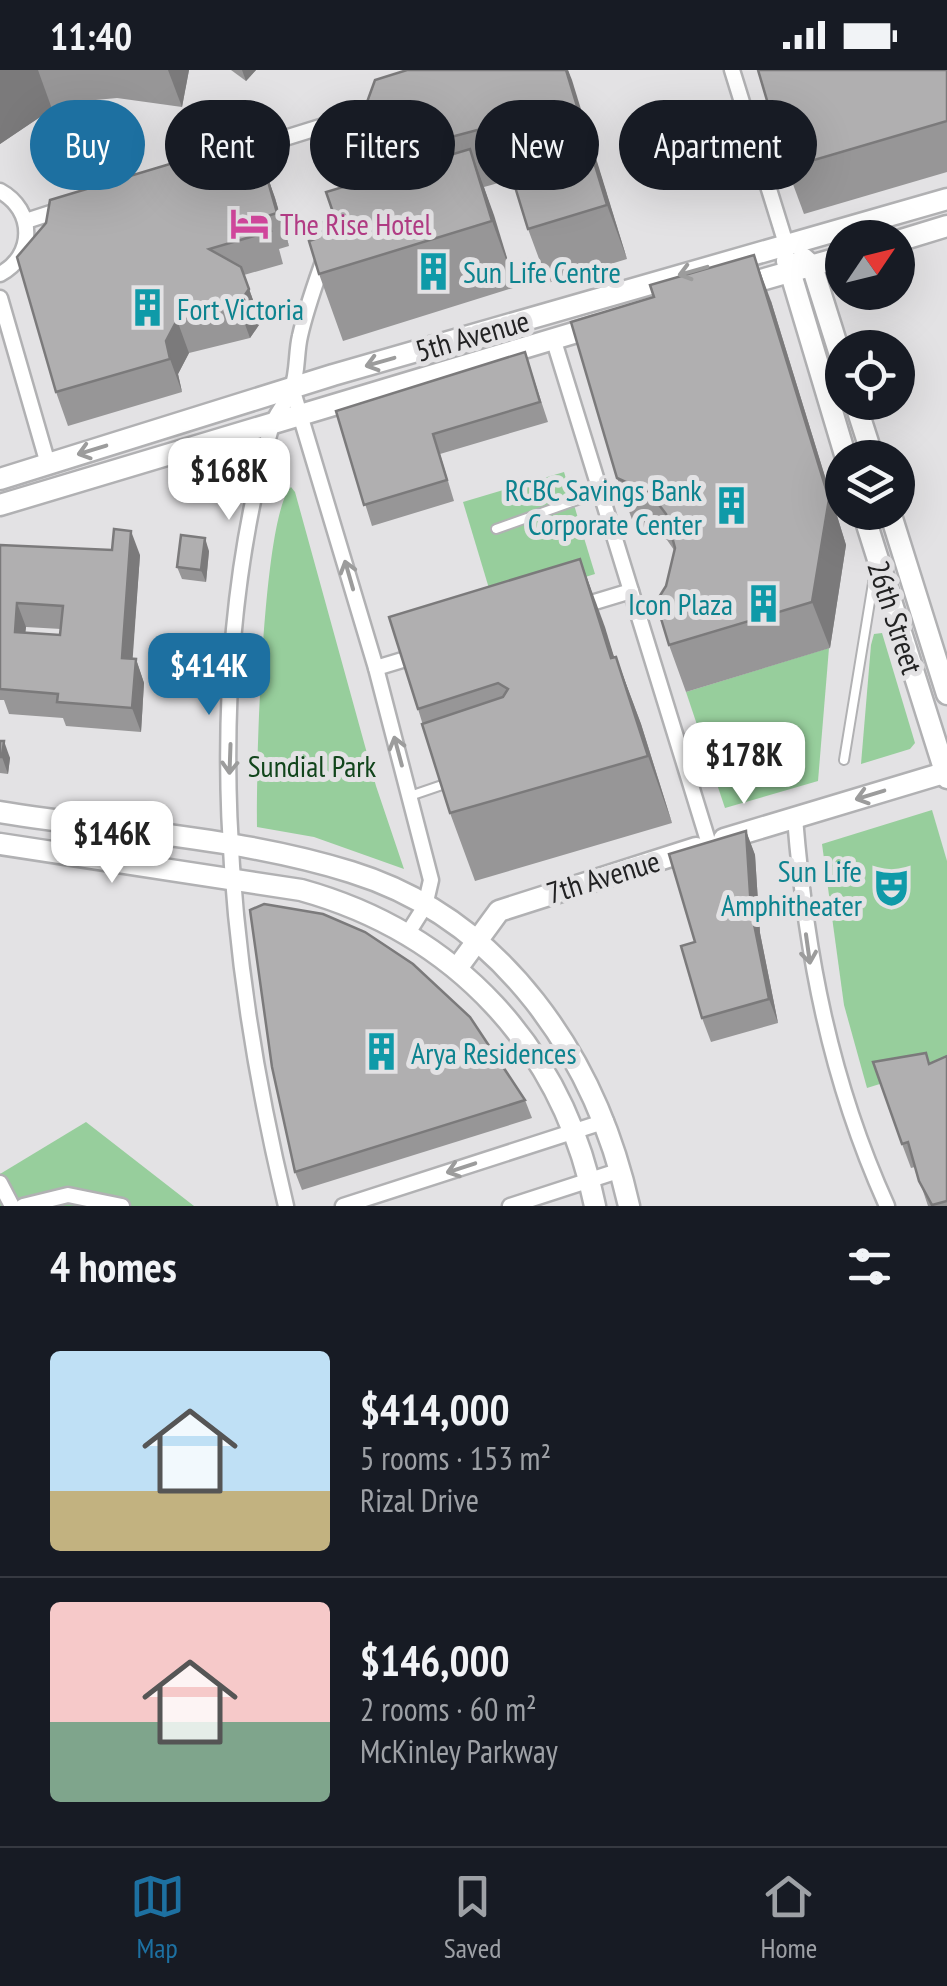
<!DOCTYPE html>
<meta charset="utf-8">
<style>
:root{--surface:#171b24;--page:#242831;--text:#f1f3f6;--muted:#9ea1a6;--line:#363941;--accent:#1d70a1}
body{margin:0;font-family:"PT Sans Narrow",sans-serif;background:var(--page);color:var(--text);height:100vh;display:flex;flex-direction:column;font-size:38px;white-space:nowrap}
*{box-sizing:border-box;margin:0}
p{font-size:32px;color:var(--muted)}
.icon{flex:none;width:55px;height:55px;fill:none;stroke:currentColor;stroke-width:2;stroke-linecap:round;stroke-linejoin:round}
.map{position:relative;height:1136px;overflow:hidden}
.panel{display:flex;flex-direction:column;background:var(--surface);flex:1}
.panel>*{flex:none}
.top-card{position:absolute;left:30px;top:30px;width:888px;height:90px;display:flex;gap:20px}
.needle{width:65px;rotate:55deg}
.buttons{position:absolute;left:825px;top:150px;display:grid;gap:20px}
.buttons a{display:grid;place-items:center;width:90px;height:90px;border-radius:50%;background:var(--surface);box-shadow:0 10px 40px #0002;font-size:50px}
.price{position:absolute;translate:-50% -85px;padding:0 22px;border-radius:20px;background:#fff;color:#222;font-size:32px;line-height:65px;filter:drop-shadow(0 2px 5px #0008)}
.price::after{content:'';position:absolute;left:50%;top:60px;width:30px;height:22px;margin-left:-15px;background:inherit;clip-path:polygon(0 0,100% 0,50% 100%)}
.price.on{background:var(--accent);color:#fff}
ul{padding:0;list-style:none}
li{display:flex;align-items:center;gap:30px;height:250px;padding:0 50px}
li+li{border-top:2px solid var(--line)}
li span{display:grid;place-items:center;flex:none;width:280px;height:200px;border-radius:10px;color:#555}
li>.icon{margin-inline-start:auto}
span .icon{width:120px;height:120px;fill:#fffc;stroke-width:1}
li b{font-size:42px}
h2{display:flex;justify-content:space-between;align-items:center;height:120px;padding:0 50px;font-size:42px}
.chip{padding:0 35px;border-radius:45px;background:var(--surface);box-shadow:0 10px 40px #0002;font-size:35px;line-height:90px}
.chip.on{background:var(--accent);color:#fff}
.status{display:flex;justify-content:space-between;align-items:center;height:70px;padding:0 50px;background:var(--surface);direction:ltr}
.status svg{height:28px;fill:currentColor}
.tabs{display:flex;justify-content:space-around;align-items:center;height:140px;border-top:2px solid var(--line);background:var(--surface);font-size:28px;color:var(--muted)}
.tabs a{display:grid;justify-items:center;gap:5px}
.tabs .on{color:var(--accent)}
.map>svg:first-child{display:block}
.green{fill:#97ce9c}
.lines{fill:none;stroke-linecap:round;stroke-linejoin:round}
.lane-casing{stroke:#b1b1b3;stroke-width:12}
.street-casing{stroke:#b1b1b3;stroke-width:19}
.secondary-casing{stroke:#b1b1b3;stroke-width:25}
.lane{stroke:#fff;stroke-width:8}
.street{stroke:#fff;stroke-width:14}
.secondary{stroke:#fff;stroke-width:20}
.wall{fill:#979697;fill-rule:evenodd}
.shaded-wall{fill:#7b7a7b}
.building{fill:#b0afb0;stroke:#7b7a7b;stroke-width:2.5;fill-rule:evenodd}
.oneway{stroke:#9c9c9c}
.labels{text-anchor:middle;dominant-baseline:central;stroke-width:10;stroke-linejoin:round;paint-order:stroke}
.hotel-label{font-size:30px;fill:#b23c85;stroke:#e3e2e4;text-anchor:start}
.culture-label{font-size:30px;fill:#0d838f;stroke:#e3e2e4;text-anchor:start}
.street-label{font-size:30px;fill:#222223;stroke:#e3e2e4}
.park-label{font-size:30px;fill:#12451c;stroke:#e3e2e4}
</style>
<div class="status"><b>11:40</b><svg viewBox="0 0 49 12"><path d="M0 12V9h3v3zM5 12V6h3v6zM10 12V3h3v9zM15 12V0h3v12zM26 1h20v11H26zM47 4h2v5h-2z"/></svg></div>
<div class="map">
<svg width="947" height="1136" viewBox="0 0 947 1136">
<rect width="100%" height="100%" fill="#e3e2e4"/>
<!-- green -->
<g class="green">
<polygon points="564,402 595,504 494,535 463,432"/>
<path d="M 291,417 L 295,422 L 376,716 L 404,799 L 314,767 L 257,757 C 256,705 262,446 291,417 Z"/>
<polygon points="882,563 915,673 910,679 861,694 871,575 874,564"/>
<polygon points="829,578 818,711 725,738 686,622"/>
<polygon points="932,740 947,791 947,993 867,1018 844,935 822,774"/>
<polygon points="86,1052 194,1136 0,1136 0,1104"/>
</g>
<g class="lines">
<defs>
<g id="lane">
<polyline points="496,459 600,422"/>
<polyline points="844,690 875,501"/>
<polyline points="410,726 448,713"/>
</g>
<g id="street">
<polyline points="732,0 786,174"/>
<polyline points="179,101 378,39"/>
<path d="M 0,121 C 35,140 35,186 0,204"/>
<polyline points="346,128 365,73"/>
<polyline points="26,151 63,139"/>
<polyline points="0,228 48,394"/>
<polyline points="553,268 709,774"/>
<polyline points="292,318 376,598 431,810 425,836 408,863"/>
<polyline points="578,537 631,521"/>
<polyline points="376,598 419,585"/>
<path d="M 795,748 C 806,884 830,1010 887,1136"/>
<polyline points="0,1113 12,1136"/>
<polyline points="23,1136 68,1125 122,1136"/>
<path d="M 286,1136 C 226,887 200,607 271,358 C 275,343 288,332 292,318 C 298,302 296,282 300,266 C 306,239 316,212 325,186"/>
<polyline points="343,1136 606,1051"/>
<polyline points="510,1136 621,1100"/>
</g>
<g id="secondary">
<polyline points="898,171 947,156"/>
<polyline points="803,188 812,196 842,291"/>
<polyline points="787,191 846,388"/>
<polyline points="740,216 842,187"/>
<polyline points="855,332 873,388"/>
<polyline points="0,409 333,305 947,129"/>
<polyline points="0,435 597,256"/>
<polyline points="863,442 947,708"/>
<polyline points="890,442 947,624"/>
<path d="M 0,742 C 116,761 239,767 351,802 C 503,849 596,988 629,1136"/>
<polyline points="724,769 947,702"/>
<path d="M 0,774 L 301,820 C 456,863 563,978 595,1136"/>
<polyline points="458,897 499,841 696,778"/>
</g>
</defs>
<!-- lane casing -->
<use href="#lane" class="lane-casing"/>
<!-- street casing -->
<use href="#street" class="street-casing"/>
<!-- secondary casing -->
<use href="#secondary" class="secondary-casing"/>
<!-- lane -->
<use href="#lane" class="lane"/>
<!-- street -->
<use href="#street" class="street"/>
<!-- secondary -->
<use href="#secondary" class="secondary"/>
</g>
<!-- wall -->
<g class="wall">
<polygon points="0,0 189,0 182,37 117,28 85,31 52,39 0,74"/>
<polygon points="231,0 256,0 246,11"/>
<polygon points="566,0 568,0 627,189 548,213 528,159 513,109 484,117 516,217 343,271 319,204 335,148 367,109 354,68"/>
<polygon points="947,0 947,102 804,144 787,98"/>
<polygon points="248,80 254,97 263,94 275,128 289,176 279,179 283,194 244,205 261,252 250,268 189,283 178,304 182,322 68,356 56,322 196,95"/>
<polygon points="771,231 846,475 830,578 686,622 669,575 666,516 674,480 667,470 634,455 617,408"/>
<polygon points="525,282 548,352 440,384 454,431 372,456 336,341"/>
<path d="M 0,475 L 140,485 L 132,589 L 136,589 L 144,613 L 141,662 L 66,656 L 63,648 L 9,644 L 4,630 L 0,630 ZM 26,557 L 61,559 L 60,565 L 25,562 Z"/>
<polygon points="209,481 206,512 182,509 177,497"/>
<polygon points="580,489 614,587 616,587 641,654 672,753 475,811 450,743 418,639"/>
<polygon points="0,671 10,688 8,704 0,703"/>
<polygon points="746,761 755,785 760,863 778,953 711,972 702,948 695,872"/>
<polygon points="947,985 947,1136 928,1136 915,1097 911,1098 902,1074 930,993"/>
<polygon points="525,1030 532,1048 302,1120 295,1102"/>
</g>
<!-- shaded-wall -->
<g class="shaded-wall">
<polygon points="0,0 38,0 52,39 0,74"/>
<polygon points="168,0 189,0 182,37"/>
<polygon points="242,0 256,0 246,11"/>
<polygon points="566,0 568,0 572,10 627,189 607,135"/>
<polygon points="470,79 494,145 516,217 492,151"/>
<polygon points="263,94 275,128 289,176 277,143"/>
<polygon points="754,185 771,231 846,475 830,578 812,532"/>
<polygon points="249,219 261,252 250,268 238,235"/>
<polygon points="177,250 189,283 178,304 182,322 170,289 166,271"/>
<polygon points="131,461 140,485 131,612 122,588"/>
<polygon points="205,468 209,481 206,512 201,500"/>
<polygon points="580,489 605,557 635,656 611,588"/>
<polygon points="17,533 26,557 23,586 15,562"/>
<polygon points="616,587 641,654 672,753 648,686"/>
<polygon points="136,589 144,613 141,662 132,638"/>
<polygon points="4,671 10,688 8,704 2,687"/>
<polygon points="746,761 755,785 760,863 778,953 769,929 751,839"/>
</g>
<!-- building -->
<g class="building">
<polygon points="407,0 566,0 607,135 528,159 496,55 361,91 354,68 375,10"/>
<polygon points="758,0 947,0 947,51 787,98"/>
<polygon points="470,79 492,151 319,204 309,171 318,168 314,155 335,148 326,122"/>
<polygon points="248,80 253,97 263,94 277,143 267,146 271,161 209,179 241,197 249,219 238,235 177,250 166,271 170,289 56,322 17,187 46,153 50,130 193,87 196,96"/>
<polygon points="754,185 829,429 812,532 669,575 656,532 666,516 675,478 666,444 650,423 617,408 571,252 654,227 650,215"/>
<polygon points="525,282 540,332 433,364 447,410 364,435 336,341"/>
<path d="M 114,459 L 131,461 L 122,588 L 136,589 L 132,638 L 57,632 L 58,624 L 0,619 L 0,475 L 112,480 ZM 17,533 L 63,536 L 60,565 L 15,562 Z"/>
<polygon points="181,465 205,468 201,500 177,497"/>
<polygon points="580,489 611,588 616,587 648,686 450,743 422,654 503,627 508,619 498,613 418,639 389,547"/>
<polygon points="0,671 4,671 2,687 0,687"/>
<polygon points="746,761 751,839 769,929 702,948 681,876 695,872 669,784"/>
<polygon points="264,834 323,844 365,862 413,894 470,947 525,1030 295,1102 272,997 250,840"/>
<polygon points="926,983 929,994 947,986 947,1131 932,1135 919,1111 908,1072 902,1074 873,992"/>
</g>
<!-- one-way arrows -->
<defs><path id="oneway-shaft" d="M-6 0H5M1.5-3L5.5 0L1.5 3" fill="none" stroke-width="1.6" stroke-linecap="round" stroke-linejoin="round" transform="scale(2.5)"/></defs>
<g class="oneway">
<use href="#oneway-shaft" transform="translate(693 201) rotate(164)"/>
<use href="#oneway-shaft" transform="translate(380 292) rotate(164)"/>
<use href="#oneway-shaft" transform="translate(92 380) rotate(163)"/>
<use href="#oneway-shaft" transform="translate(349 505) rotate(-106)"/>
<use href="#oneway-shaft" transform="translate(398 681) rotate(-105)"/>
<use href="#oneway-shaft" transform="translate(230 689) rotate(92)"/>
<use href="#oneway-shaft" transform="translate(870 725) rotate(163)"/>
<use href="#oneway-shaft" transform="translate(808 879) rotate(82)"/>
<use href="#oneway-shaft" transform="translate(461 1098) rotate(162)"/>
</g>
<!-- icons -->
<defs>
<symbol id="hotel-bare" viewBox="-9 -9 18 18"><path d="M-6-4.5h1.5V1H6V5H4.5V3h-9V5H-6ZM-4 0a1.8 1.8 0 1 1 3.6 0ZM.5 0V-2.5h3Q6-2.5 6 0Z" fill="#d1479c" stroke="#e3e2e4" stroke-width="2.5" paint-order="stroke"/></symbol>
<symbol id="building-bare" viewBox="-9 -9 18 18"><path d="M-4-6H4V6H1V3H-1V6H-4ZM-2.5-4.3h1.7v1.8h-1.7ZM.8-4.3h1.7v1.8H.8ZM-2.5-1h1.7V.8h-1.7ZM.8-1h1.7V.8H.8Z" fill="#0f9aa8" stroke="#e3e2e4" stroke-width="2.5" paint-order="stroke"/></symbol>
<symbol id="theatre-bare" viewBox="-9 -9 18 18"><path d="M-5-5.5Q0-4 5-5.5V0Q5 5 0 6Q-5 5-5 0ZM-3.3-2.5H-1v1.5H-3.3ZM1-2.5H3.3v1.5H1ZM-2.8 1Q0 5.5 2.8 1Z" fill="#0f9aa8" stroke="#e3e2e4" stroke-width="2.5" paint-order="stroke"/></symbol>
</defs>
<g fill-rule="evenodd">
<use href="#hotel-bare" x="222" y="126" width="55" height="55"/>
<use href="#building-bare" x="406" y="174" width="55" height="55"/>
<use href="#building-bare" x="120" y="210" width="55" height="55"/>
<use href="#building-bare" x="704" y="408" width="55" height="55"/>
<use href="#building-bare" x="736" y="506" width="55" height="55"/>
<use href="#theatre-bare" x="864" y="790" width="55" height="55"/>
<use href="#building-bare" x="354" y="954" width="55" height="55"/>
</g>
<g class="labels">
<!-- hotel labels -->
<g class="hotel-label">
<text x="280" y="153">The Rise Hotel</text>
</g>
<!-- culture labels -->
<g class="culture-label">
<text x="463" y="201">Sun Life Centre</text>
<text x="177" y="238">Fort Victoria</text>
<text x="702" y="419" text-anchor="end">RCBC Savings Bank<tspan x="702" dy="34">Corporate Center</tspan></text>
<text x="733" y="533" text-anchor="end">Icon Plaza</text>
<text x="862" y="800" text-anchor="end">Sun Life<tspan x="862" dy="34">Amphitheater</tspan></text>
<text x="411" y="982">Arya Residences</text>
</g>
<!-- street labels -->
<g class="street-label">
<text transform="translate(472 265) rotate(-16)">5th Avenue</text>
<text transform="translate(896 547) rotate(72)">26th Street</text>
<text transform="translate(603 806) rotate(-17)">7th Avenue</text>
</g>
<!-- park labels -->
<g class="park-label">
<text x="312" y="695">Sundial Park</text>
</g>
</g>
</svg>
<div class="buttons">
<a><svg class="needle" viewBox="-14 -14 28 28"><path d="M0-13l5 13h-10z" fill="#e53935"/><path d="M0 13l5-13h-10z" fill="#9ea1a6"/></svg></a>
<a><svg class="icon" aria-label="locate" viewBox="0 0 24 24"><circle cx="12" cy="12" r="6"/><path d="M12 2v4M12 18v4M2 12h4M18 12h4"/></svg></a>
<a><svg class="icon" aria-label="layers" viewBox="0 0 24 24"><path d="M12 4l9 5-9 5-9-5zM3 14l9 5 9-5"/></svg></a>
</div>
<b class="price" style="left:229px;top:453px">$168K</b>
<b class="price on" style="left:209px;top:648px">$414K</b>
<b class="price" style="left:744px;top:737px">$178K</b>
<b class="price" style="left:112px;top:816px">$146K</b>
<div class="top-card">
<a class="chip on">Buy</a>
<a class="chip">Rent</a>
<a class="chip">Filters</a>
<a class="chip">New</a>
<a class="chip">Apartment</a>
</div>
</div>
<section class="panel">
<h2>4 homes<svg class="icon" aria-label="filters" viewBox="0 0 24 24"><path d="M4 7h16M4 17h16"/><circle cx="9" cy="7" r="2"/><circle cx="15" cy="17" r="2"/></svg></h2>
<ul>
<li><span style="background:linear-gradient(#bfe0f5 70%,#c2b280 0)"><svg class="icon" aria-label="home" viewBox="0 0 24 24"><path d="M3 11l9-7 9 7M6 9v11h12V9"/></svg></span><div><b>$414,000</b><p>5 rooms · 153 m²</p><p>Rizal Drive</p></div></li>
<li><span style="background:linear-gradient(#f6c9c9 60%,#7fa58c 0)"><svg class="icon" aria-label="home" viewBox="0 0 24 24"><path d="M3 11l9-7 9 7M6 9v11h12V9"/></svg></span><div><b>$146,000</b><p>2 rooms · 60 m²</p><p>McKinley Parkway</p></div></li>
</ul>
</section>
<nav class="tabs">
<a class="on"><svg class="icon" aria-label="map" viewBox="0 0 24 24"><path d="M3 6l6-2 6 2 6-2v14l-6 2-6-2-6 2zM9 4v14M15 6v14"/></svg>Map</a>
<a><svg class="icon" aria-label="saved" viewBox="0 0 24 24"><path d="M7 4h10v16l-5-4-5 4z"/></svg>Saved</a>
<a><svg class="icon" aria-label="home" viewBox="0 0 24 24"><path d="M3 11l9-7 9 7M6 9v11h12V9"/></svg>Home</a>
</nav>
